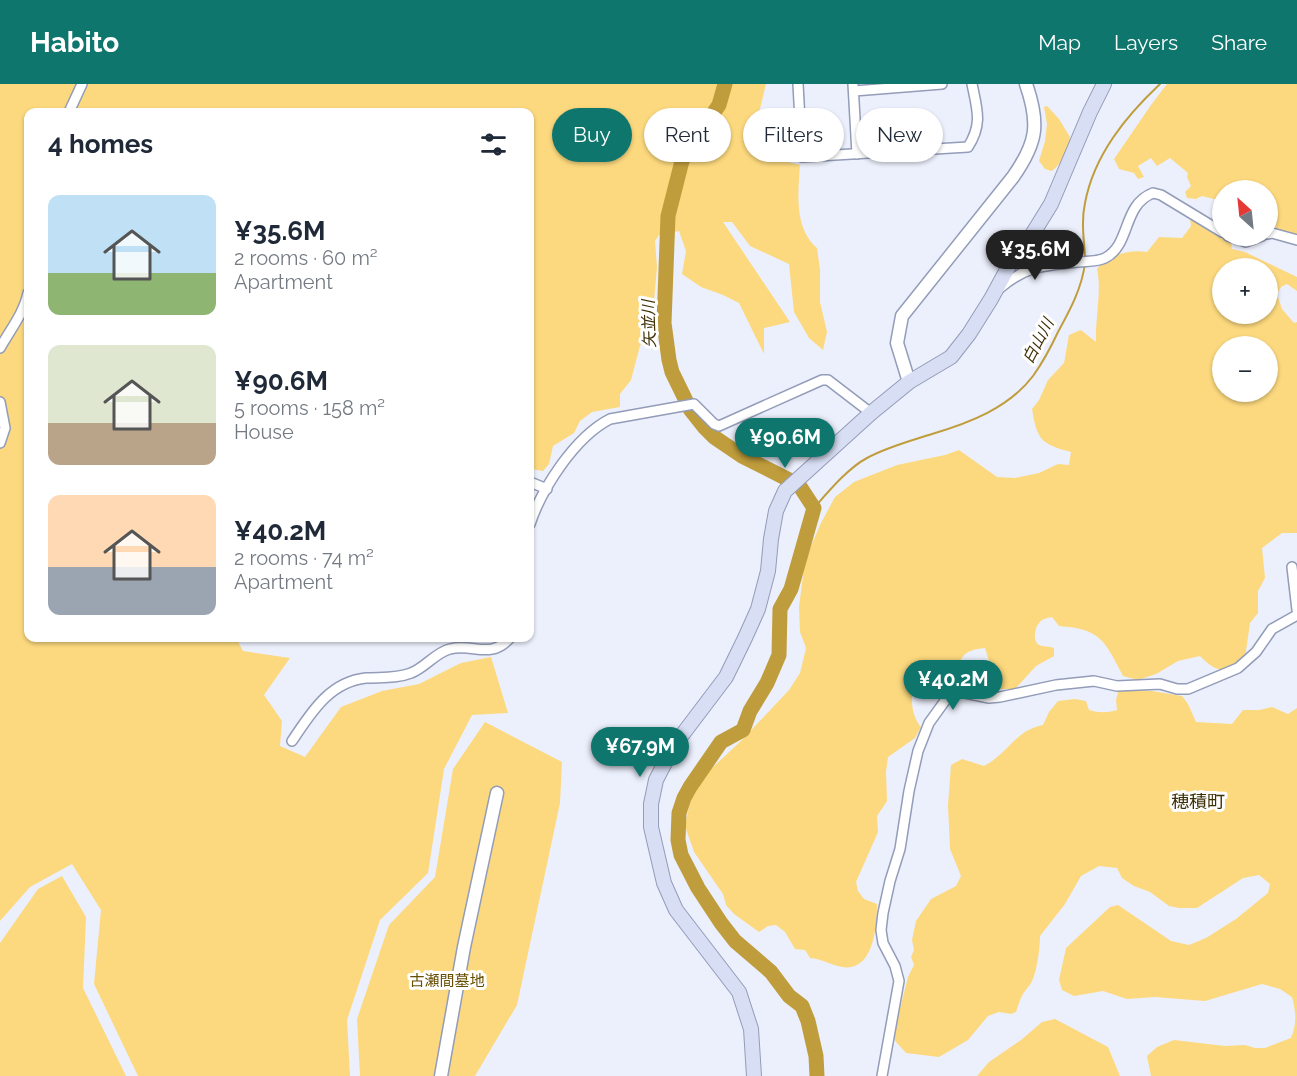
<!DOCTYPE html>
<meta charset="utf-8">
<style>
:root{--surface:#fff;--page:#f2f2f3;--text:#1f2937;--muted:#747a83;--accent:#0f766e}
body{margin:0;font-family:Raleway,"Noto Sans JP",sans-serif;background:var(--page);color:var(--text);height:100vh;display:flex;flex-direction:column;font-size:22px;white-space:nowrap}
*{box-sizing:border-box;margin:0}
p{font-size:20px;color:var(--muted)}
.icon{flex:none;width:33px;height:33px;fill:none;stroke:currentColor;stroke-width:2;stroke-linecap:round;stroke-linejoin:round}
.map{position:relative;flex:1;overflow:hidden}
.sheet{position:absolute;left:24px;top:24px;width:510px;height:534px;display:flex;flex-direction:column;background:var(--surface);border-radius:12px;box-shadow:0 2px 4px #0004}
.sheet>*{flex:none}
.banner{position:absolute;left:552px;top:24px;width:570px;height:54px;display:flex;gap:12px}
.needle{width:39px;rotate:333deg}
.fabs{position:absolute;left:1212px;top:96px;display:grid;gap:12px}
.fabs a{display:grid;place-items:center;width:66px;height:66px;border-radius:50%;background:var(--surface);box-shadow:0 2px 4px #0004;font-size:30px}
.price{position:absolute;translate:-50% -51px;padding:0 14px;border-radius:21px;background:var(--accent);color:#fff;font-size:20px;line-height:39px;filter:drop-shadow(0 2px 3px #0008)}
.price::after{content:'';position:absolute;left:50%;top:36px;width:18px;height:14px;margin-left:-9px;background:inherit;clip-path:polygon(0 0,100% 0,50% 100%)}
.price.selected{background:#222;color:#fff}
ul{padding:0;list-style:none}
li{display:flex;align-items:center;gap:18px;height:150px;padding:0 24px}
li span{display:grid;place-items:center;flex:none;width:168px;height:120px;border-radius:12px;color:#555}
li>.icon{margin-inline-start:auto}
span .icon{width:72px;height:72px;fill:#fffc;stroke-width:1}
li b{font-size:26px}
h2{display:flex;justify-content:space-between;align-items:center;height:72px;padding:0 24px;font-size:26px}
.tag{padding:0 21px;border-radius:27px;background:var(--surface);box-shadow:0 2px 4px #0004;font-size:21px;line-height:54px}
.tag.selected{background:var(--accent);color:#fff}
header{display:flex;align-items:center;gap:36px;box-sizing:border-box;height:84px;padding:0 30px;background:var(--accent);color:#fff}
header strong{font-size:28px}
nav{display:flex;gap:33px;margin-inline-start:auto;font-size:21px}
.map>svg:first-child{display:block}
.green{fill:#fcd97e;fill-rule:evenodd}
.lines{fill:none;stroke-linecap:round;stroke-linejoin:round}
.stream{stroke:#c09d3c;stroke-width:2}
.river{stroke:#c09d3c;stroke-width:15}
.minor-casing{stroke:#939cb8;stroke-width:12}
.tertiary-casing{stroke:#939cb8;stroke-width:15}
.secondary-casing{stroke:#939cb8;stroke-width:16}
.minor{stroke:#fff;stroke-width:9}
.tertiary{stroke:#fff;stroke-width:12}
.secondary{stroke:#d8def4;stroke-width:14}
.labels{text-anchor:middle;dominant-baseline:central;stroke-width:6;stroke-linejoin:round;paint-order:stroke}
.park-label{font-size:15px;fill:#674f00;stroke:#fff}
.water-label{font-size:16px;font-style:italic;fill:#3f3006;stroke:#fff}
.quarter-label{font-size:18px;fill:#3f3107;stroke:#fff}
</style>
<header>
<strong>Habito</strong>
<nav><a>Map</a><a>Layers</a><a>Share</a></nav>
</header>
<div class="map">
<svg width="1297" height="992" viewBox="0 0 1297 992">
<rect width="100%" height="100%" fill="#ecf0fc"/>
<!-- green -->
<g class="green">
<path d="M 0,0 L 766,0 L 759,29 L 763,72 L 800,81 C 798,109 794,144 817,164 L 820,186 L 820,218 L 827,248 L 823,266 L 809,254 L 794,228 L 789,180 L 750,162 L 732,138 L 723,138 L 790,238 L 764,244 L 764,270 L 739,219 L 723,211 L 701,203 L 682,190 L 686,167 L 679,147 L 659,151 L 655,157 L 657,183 L 652,239 L 640,262 L 631,296 L 620,310 L 620,323 L 592,328 L 580,337 L 574,349 L 553,362 L 549,380 L 543,387 L 531,385 L 530,381 L 530,28 L 28,28 L 28,554 L 236,554 L 243,567 L 290,574 L 264,611 L 282,637 L 280,662 L 305,673 L 341,623 L 382,607 L 419,600 L 461,579 L 491,573 L 508,629 L 472,631 L 444,685 L 428,789 L 380,836 L 347,936 L 350,992 L 138,992 L 94,900 L 101,826 L 72,780 L 30,803 L 0,837 Z"/>
<polygon points="1167,0 1297,0 1297,153 1284,149 1268,138 1268,106 1222,106 1222,122 1218,116 1202,112 1196,115 1187,114 1185,108 1191,102 1187,93 1188,89 1170,74 1157,82 1151,74 1138,82 1144,93 1138,95 1134,89 1119,85 1114,75 1151,21"/>
<path d="M 1047,22 L 1059,35 L 1070,53 C 1068,67 1063,78 1052,87 L 1045,85 L 1039,77 L 1045,57 L 1047,40 L 1044,23 Z"/>
<path d="M 1190,134 L 1231,157 L 1232,165 L 1245,168 L 1297,193 L 1297,207 L 1287,200 L 1281,203 L 1277,210 L 1282,225 L 1294,239 L 1297,238 L 1297,449 L 1282,449 L 1262,464 L 1265,494 L 1258,507 L 1258,529 L 1250,539 L 1245,574 L 1228,587 C 1215,586 1209,581 1200,572 L 1178,577 L 1156,590 L 1138,596 L 1123,592 C 1105,558 1102,545 1059,542 L 1052,533 C 1047,534 1042,535 1039,539 C 1035,544 1032,557 1039,561 C 1043,563 1049,562 1054,564 L 1054,572 L 1036,582 L 1015,605 L 1000,605 L 993,590 L 985,564 C 963,566 961,572 955,592 C 952,593 949,594 946,594 C 940,593 938,589 932,591 C 907,596 908,627 921,643 L 915,654 L 888,673 L 886,688 L 887,717 L 877,732 L 878,748 L 856,798 L 858,807 L 864,815 L 877,820 C 877,842 874,888 842,883 C 831,881 822,875 810,874 L 805,866 L 795,865 L 785,848 L 776,841 L 768,842 L 759,848 L 734,830 L 726,821 L 723,810 L 694,768 L 685,742 L 689,722 L 698,699 L 714,682 L 740,658 L 789,606 L 800,589 L 806,564 L 800,548 L 799,523 L 805,476 L 821,439 L 835,413 L 854,398 L 897,381 L 945,371 L 959,366 L 997,393 L 1015,394 L 1039,389 L 1058,380 L 1069,381 L 1071,368 C 1041,360 1037,356 1032,325 L 1039,316 L 1048,296 L 1064,279 L 1069,251 L 1081,246 L 1096,258 C 1095,236 1102,205 1097,185 C 1107,171 1130,165 1147,168 L 1159,153 L 1182,154 L 1191,142 ZM 1222,184 L 1268,184 L 1268,230 L 1222,230 ZM 1222,262 L 1268,262 L 1268,308 L 1222,308 Z"/>
<path d="M 1119,605 L 1152,607 L 1182,612 L 1188,620 L 1196,638 L 1232,640 L 1243,626 L 1259,626 L 1272,623 L 1288,630 L 1297,624 L 1297,992 L 1151,992 L 1147,972 L 1157,963 L 1174,956 L 1225,962 L 1245,961 L 1255,964 L 1265,964 L 1291,954 C 1297,940 1296,928 1292,913 L 1280,905 L 1262,900 L 1205,917 L 1155,913 L 1127,915 L 1103,907 L 1074,912 L 1062,906 L 1059,896 L 1066,864 L 1110,823 L 1118,821 L 1171,857 L 1189,861 L 1206,854 L 1236,835 L 1268,809 L 1270,800 L 1259,791 L 1243,794 L 1197,824 L 1179,824 L 1169,822 L 1150,808 L 1134,802 L 1122,794 L 1117,784 L 1099,782 L 1081,792 L 1065,820 L 1040,852 C 1040,863 1037,889 1031,899 C 1029,903 1025,906 1023,910 C 1020,915 1018,922 1016,928 L 1011,930 L 999,928 L 988,932 L 968,956 L 939,973 L 906,969 L 896,958 L 893,952 L 908,893 L 914,881 L 911,873 L 914,866 L 912,856 L 916,837 L 931,815 L 956,802 L 961,792 L 950,765 L 948,721 L 951,681 L 962,675 L 984,682 C 1008,670 1015,646 1043,641 L 1049,628 L 1058,617 L 1075,615 L 1086,617 L 1089,626 C 1099,629 1107,629 1117,626 L 1116,616 Z"/>
<polygon points="485,638 562,678 560,719 517,921 475,992 360,992 357,935 389,841 435,793 453,685"/>
<polygon points="62,792 86,833 83,904 126,992 0,992 0,859 38,805"/>
<polygon points="1055,935 1108,963 1120,992 977,992 989,978 1021,956 1042,938"/>
</g>
<g class="lines">
<!-- stream -->
<g class="stream">
<path d="M 1085,174 C 1084,156 1081,137 1085,119 C 1094,71 1126,32 1160,0"/>
<path d="M 814,424 C 828,408 848,384 867,374 C 887,363 910,357 932,350 C 969,339 1009,324 1033,292 C 1043,278 1051,263 1058,248 C 1070,226 1082,204 1085,179"/>
</g>
<!-- river -->
<polyline class="river" points="725,0 719,21 689,64 682,77 668,132 664,239 669,276 672,288 690,325 705,344 714,353 742,372 799,401 814,424 791,505 780,525 779,571 767,599 750,627 743,646 721,658 690,703 684,714 679,729 678,756 681,771 698,804 721,839 735,857 771,888 789,912 802,922 808,937 816,972 817,992"/>
<defs>
<g id="minor">
<path d="M 798,0 L 802,73 L 968,63 C 983,40 977,25 972,0"/>
<polyline points="853,0 857,70"/>
<polyline points="854,7 942,0"/>
<polyline points="69,28 82,0"/>
<polyline points="1268,150 1272,149 1297,156"/>
<polyline points="1228,152 1246,158 1262,152"/>
<path d="M 1000,204 C 1027,181 1044,182 1078,178 C 1087,177 1097,178 1105,174 C 1131,161 1122,121 1153,109 L 1161,111 L 1222,148"/>
<path d="M 0,264 C 10,246 24,229 28,209"/>
<polyline points="0,318 5,344 0,359"/>
<polyline points="530,398 547,405"/>
<path d="M 530,440 C 542,404 575,353 610,335 L 694,320 L 714,340 L 719,342 L 822,296 L 828,296 L 871,329"/>
<polyline points="1292,483 1297,526"/>
<path d="M 292,657 C 311,629 329,598 366,594 C 381,593 396,595 411,589 C 425,584 436,568 450,565 C 473,559 490,576 510,554"/>
<polyline points="882,992 899,897 895,882 883,859 881,846 883,829 890,797 900,765 909,707 918,667 929,639 947,614 960,608 989,614 1000,613 1056,601 1094,597 1117,602 1160,600 1177,605 1188,605 1238,584 1256,568 1272,545 1297,531"/>
</g>
<g id="tertiary">
<path d="M 909,298 L 897,259 L 902,232 L 1013,93 C 1037,59 1040,40 1026,0"/>
<polyline points="441,992 464,863 497,709"/>
</g>
<polyline id="secondary" points="754,992 751,945 739,908 676,826 664,799 651,743 651,720 656,696 673,663 726,593 745,554 758,525 768,487 771,455 776,427 785,407 871,329 909,298 951,273 969,250 991,215 1010,180 1030,154 1051,120 1090,28 1104,0"/>
</defs>
<!-- minor casing -->
<use href="#minor" class="minor-casing"/>
<!-- tertiary casing -->
<use href="#tertiary" class="tertiary-casing"/>
<!-- secondary casing -->
<use href="#secondary" class="secondary-casing"/>
<!-- minor -->
<use href="#minor" class="minor"/>
<!-- tertiary -->
<use href="#tertiary" class="tertiary"/>
<!-- secondary -->
<use href="#secondary" class="secondary"/>
</g>
<g class="labels">
<!-- park labels -->
<g class="park-label">
<text x="447" y="897">古瀬間墓地</text>
</g>
<!-- water labels -->
<g class="water-label">
<text transform="translate(649 240) rotate(-92)">矢並川</text>
<text transform="translate(1038 257) rotate(-62)">白山川</text>
</g>
<!-- quarter labels -->
<g class="quarter-label">
<text x="1198" y="717">穂積町</text>
</g>
</g>
</svg>
<div class="fabs">
<a><svg class="needle" viewBox="-14 -14 28 28"><path d="M0-13l5 13h-10z" fill="#e53935"/><path d="M0 13l5-13h-10z" fill="#747a83"/></svg></a>
<a>+</a>
<a>−</a>
</div>
<b class="price selected" style="left:1035px;top:197px">¥35.6M</b>
<b class="price" style="left:785px;top:385px">¥90.6M</b>
<b class="price" style="left:953px;top:627px">¥40.2M</b>
<b class="price" style="left:640px;top:694px">¥67.9M</b>
<div class="banner">
<a class="tag selected">Buy</a>
<a class="tag">Rent</a>
<a class="tag">Filters</a>
<a class="tag">New</a>
</div>
<section class="sheet">
<h2>4 homes<svg class="icon" aria-label="filters" viewBox="0 0 24 24"><path d="M4 7h16M4 17h16"/><circle cx="9" cy="7" r="2"/><circle cx="15" cy="17" r="2"/></svg></h2>
<ul>
<li><span style="background:linear-gradient(#bfe0f5 65%,#8fb573 0)"><svg class="icon" aria-label="home" viewBox="0 0 24 24"><path d="M3 11l9-7 9 7M6 9v11h12V9"/></svg></span><div><b>¥35.6M</b><p>2 rooms · 60 m²</p><p>Apartment</p></div></li>
<li><span style="background:linear-gradient(#dfe7d0 65%,#b9a48a 0)"><svg class="icon" aria-label="home" viewBox="0 0 24 24"><path d="M3 11l9-7 9 7M6 9v11h12V9"/></svg></span><div><b>¥90.6M</b><p>5 rooms · 158 m²</p><p>House</p></div></li>
<li><span style="background:linear-gradient(#ffd9b3 60%,#9aa5b1 0)"><svg class="icon" aria-label="home" viewBox="0 0 24 24"><path d="M3 11l9-7 9 7M6 9v11h12V9"/></svg></span><div><b>¥40.2M</b><p>2 rooms · 74 m²</p><p>Apartment</p></div></li>
</ul>
</section>
</div>
